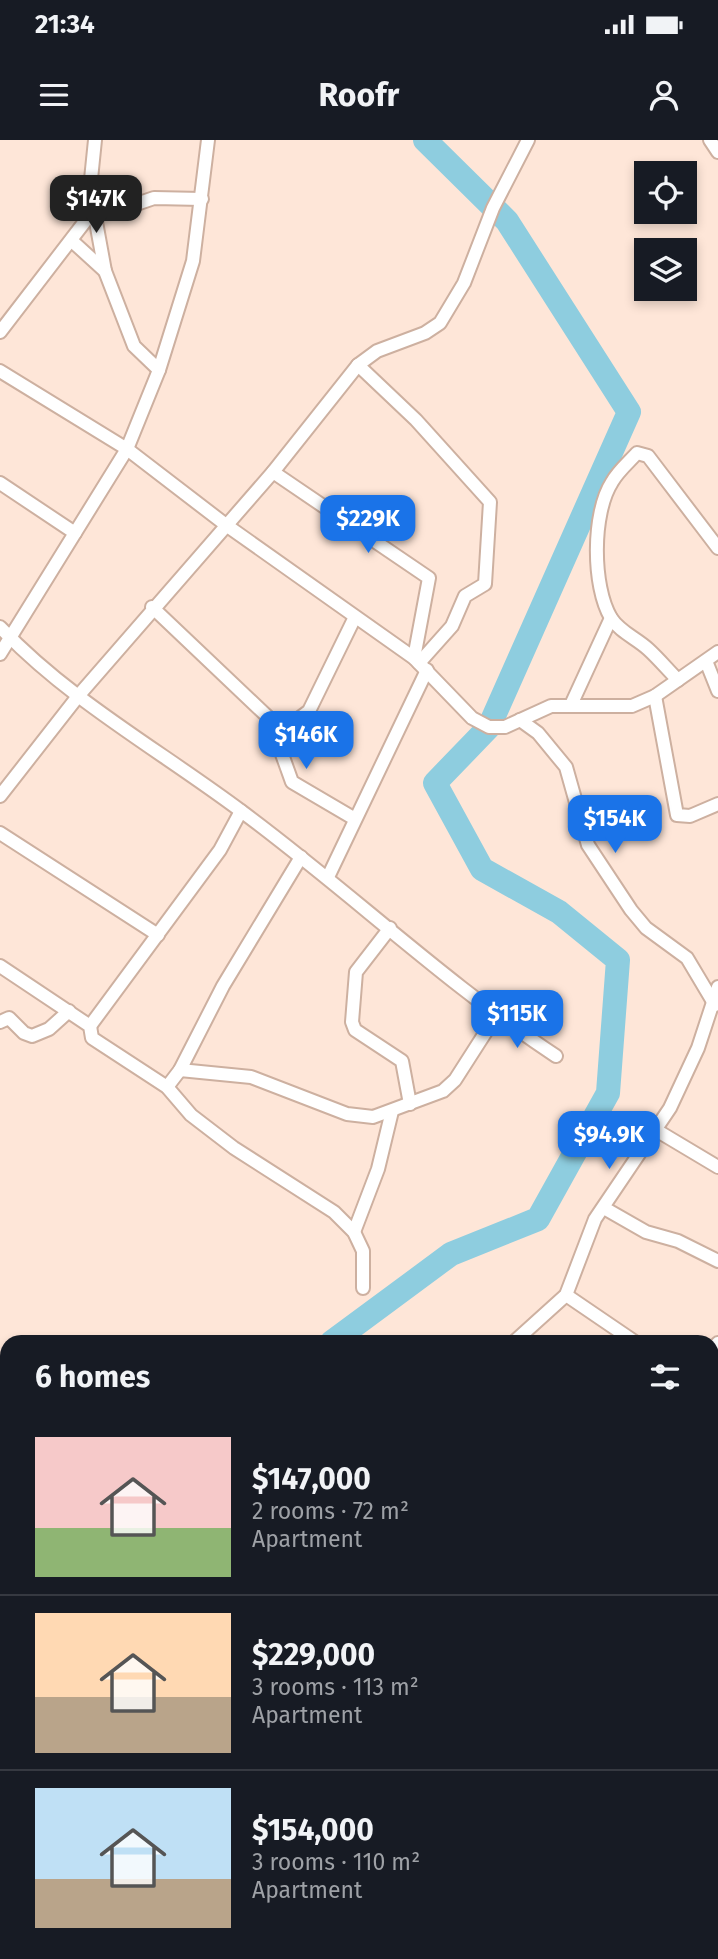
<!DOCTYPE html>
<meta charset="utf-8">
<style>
:root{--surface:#171b24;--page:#242831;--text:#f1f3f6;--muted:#9ea1a6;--line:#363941;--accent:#1a73e8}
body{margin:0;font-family:"Fira Sans",sans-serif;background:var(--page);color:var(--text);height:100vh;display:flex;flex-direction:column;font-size:26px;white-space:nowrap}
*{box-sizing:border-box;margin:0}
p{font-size:23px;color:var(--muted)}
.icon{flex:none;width:38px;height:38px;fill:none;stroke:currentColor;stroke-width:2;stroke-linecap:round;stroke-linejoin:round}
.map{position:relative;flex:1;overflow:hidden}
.side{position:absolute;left:0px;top:1195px;width:719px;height:625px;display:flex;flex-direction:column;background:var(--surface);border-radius:21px 21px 0 0;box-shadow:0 4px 10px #0003}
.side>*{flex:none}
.buttons{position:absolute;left:634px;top:21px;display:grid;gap:14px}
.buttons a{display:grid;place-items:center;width:63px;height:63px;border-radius:0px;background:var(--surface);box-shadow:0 4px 10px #0003;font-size:35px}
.price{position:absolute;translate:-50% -60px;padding:0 16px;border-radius:14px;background:var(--accent);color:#fff;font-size:23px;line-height:46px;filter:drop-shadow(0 2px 4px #0008)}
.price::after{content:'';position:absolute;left:50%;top:42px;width:21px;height:16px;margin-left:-10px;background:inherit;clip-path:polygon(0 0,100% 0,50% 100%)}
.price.on{background:#222;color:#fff}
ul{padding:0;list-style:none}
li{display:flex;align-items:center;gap:21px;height:175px;padding:0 35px}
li+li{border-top:2px solid var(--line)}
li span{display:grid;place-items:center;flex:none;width:196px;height:140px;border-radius:0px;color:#555}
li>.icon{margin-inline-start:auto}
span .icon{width:84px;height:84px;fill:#fffc;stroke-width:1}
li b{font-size:30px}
h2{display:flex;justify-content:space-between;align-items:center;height:84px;padding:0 35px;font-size:30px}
.status{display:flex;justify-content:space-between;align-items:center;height:49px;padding:0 35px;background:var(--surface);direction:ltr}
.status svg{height:19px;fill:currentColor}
header{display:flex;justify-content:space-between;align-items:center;height:91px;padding:0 35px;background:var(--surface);font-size:32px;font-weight:700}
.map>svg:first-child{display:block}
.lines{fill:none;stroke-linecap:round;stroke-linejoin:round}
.river{stroke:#8ecddf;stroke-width:24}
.street-casing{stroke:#cdb0a0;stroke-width:16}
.street{stroke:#fff;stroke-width:12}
</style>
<div class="status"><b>21:34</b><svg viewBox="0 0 49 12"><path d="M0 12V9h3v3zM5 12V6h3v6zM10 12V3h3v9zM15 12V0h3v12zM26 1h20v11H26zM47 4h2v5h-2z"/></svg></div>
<header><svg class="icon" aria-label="menu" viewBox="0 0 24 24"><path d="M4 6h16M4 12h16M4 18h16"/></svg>Roofr<svg class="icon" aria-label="person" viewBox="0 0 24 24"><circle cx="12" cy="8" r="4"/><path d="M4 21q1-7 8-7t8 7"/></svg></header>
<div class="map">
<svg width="718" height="1819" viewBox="0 0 718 1819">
<rect width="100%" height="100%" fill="#fee6d8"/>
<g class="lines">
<!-- river -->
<g class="river">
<polyline points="332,1202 451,1114 538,1079 608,953 618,820 559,772 482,729 435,643 489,587 629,272 507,81 425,0"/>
<polyline points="0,1494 7,1492"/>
</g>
<defs>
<g id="street">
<polyline points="95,0 90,49 105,131 134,206 159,230"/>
<polyline points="710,0 718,12"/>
<polyline points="92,61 119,70 154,58 202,59"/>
<polyline points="72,101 105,131"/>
<polyline points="0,192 93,71"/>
<polyline points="358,225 416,280 490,362 485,444 465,456 452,486 419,523"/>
<polyline points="0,231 127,309 226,385 414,518 472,578 489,587 505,587 551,566 632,566 655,556 718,512"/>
<polyline points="273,332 429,438 414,518"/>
<polyline points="0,343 75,393"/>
<polyline points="152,467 269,578 292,642 355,679"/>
<path d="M 0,487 C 69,560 161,611 241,671 C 348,750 445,843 556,916"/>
<polyline points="0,514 127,309 159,230 193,121 208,0"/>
<polyline points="706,521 718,551"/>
<path d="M 678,540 C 668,530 658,518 648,509 C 636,498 620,492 611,478 C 592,446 592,373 612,342 C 618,331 629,322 637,313 L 648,316 L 718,408"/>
<polyline points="655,556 677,675 690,676 718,664"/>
<polyline points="571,565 611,478"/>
<polyline points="269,579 289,586 309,571 355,477"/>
<polyline points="520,580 538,593 566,627 588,705 631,770 646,788 687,818 715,865"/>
<polyline points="0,656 79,555 273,332 358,225 377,211 425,193 440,183 464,143 493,68 528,0"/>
<polyline points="0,693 158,795"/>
<polyline points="328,737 427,530"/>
<polyline points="390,788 356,832 352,882 355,890 402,921 410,964"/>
<polyline points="0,826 90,886 92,898 167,947 191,975 234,1008 334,1072 354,1092 363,1111 363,1148"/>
<polyline points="0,882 9,878 24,893 32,896 49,889 69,871"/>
<polyline points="90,886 220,710 241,671"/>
<polyline points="180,930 251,937 347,974 373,977 443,951 455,940 496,876"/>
<polyline points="167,947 180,930 223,846 301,717"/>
<polyline points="656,990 718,1027"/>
<polyline points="604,1068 646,1092 678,1101 718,1121"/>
<polyline points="354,1092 378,1029 392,971"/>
<polyline points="566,1155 635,1202"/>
<polyline points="514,1202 566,1155 595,1079 670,968 698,908 718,847"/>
<polyline points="712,1210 718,1203"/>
<polyline points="712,1440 718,1441"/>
<polyline points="712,1510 718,1500"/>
<polyline points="0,1603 7,1599"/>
<polyline points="712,1638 718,1630"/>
<polyline points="0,1693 7,1699"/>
<polyline points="712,1703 718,1706"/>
<polyline points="0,1741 7,1731"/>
<polyline points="109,1813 111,1819"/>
<polyline points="214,1813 219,1819"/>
<polyline points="358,1813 362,1819"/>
<polyline points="325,1819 326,1813"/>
<polyline points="485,1819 486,1813"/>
<polyline points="587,1819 587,1813"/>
<polyline points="686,1819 687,1813"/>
</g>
</defs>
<!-- street casing -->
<use href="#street" class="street-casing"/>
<!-- street -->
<use href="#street" class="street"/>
</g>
</svg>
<div class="buttons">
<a><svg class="icon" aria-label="locate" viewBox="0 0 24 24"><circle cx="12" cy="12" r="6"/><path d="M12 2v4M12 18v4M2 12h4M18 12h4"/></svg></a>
<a><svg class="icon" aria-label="layers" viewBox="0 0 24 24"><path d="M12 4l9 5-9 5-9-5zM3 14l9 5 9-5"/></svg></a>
</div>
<b class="price on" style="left:96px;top:95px">$147K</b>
<b class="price" style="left:368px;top:415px">$229K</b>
<b class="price" style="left:306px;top:631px">$146K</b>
<b class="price" style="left:615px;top:715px">$154K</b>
<b class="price" style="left:517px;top:910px">$115K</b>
<b class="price" style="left:609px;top:1031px">$94.9K</b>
<section class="side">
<h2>6 homes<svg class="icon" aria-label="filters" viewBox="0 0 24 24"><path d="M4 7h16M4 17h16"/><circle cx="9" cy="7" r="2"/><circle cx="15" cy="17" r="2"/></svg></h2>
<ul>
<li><span style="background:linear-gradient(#f6c9c9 65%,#8fb573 0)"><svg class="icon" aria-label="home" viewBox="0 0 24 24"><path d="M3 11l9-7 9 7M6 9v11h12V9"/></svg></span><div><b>$147,000</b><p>2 rooms · 72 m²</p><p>Apartment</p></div></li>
<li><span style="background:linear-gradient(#ffd9b3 60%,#b9a48a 0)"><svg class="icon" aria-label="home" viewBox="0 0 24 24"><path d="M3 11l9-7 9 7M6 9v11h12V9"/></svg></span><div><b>$229,000</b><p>3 rooms · 113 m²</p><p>Apartment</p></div></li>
<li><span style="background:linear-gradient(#bfe0f5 65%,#b9a48a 0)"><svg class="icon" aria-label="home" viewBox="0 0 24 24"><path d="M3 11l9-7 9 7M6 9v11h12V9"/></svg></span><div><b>$154,000</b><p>3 rooms · 110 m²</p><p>Apartment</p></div></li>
</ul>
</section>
</div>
